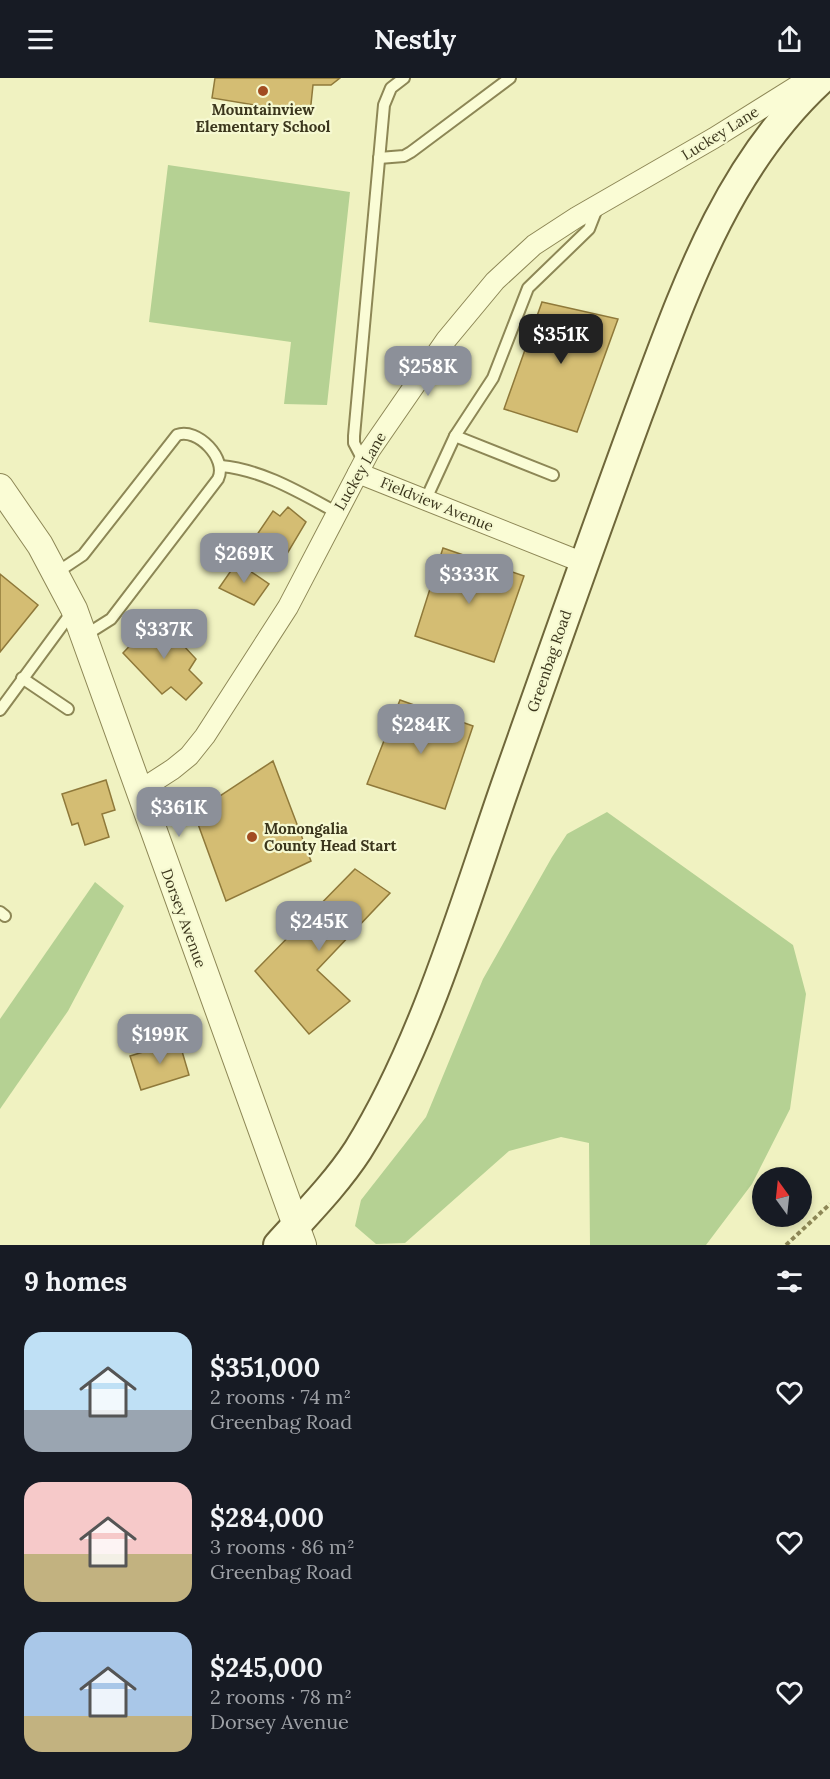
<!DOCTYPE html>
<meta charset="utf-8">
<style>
:root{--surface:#171b24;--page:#20242c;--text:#f1f3f6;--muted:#9ea1a6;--accent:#8c9099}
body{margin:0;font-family:Lora,serif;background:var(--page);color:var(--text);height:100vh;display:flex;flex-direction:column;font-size:22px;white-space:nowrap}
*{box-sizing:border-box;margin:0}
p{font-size:20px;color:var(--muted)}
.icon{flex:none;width:33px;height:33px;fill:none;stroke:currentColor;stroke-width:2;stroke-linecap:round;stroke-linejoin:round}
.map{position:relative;height:1167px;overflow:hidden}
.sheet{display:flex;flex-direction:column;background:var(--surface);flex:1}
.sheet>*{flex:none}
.needle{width:39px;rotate:345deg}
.controls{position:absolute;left:752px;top:1089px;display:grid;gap:12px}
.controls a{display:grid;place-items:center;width:60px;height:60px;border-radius:50%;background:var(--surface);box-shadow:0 3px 9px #0003;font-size:30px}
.price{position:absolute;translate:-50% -51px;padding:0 14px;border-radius:12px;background:var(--accent);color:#fff;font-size:20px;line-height:39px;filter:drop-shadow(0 2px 3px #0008)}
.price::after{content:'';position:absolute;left:50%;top:36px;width:18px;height:14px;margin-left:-9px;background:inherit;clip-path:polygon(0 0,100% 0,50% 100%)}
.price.on{background:#222;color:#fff}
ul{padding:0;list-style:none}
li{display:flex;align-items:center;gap:18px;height:150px;padding:0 24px}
li span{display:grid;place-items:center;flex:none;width:168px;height:120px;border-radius:18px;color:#555}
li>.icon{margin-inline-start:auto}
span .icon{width:72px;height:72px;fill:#fffc;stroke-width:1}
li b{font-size:26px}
h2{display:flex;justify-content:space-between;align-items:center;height:72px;padding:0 24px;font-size:26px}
header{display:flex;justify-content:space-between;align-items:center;height:78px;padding:0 24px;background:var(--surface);font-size:27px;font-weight:700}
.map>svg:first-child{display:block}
.green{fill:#b5d193}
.building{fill:#d4bd73;stroke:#8f793a;stroke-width:1.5}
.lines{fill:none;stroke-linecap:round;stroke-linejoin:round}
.service-casing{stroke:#8d8756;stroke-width:14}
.minor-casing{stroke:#8d8756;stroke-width:22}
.tertiary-casing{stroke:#8d8756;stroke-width:28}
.secondary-casing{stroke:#6f673a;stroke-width:32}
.path{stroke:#8d8756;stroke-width:4;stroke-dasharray:4.5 3;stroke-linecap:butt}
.service{stroke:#fafcd5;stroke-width:10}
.minor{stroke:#fafcd5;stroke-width:20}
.tertiary{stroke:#fafcd5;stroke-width:26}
.secondary{stroke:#fafcd5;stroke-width:28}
.poi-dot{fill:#a24c21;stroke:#f6f9d1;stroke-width:2}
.labels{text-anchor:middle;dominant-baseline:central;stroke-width:4.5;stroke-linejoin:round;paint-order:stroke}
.poi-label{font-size:15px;font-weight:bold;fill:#3b361c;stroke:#f6f9d1}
.street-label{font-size:15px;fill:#3b361c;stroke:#f6f9d1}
</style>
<header><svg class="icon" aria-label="menu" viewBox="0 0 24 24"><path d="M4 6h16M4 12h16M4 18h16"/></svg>Nestly<svg class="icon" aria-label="share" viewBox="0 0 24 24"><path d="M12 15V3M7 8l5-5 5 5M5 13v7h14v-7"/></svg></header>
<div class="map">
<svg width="830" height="1167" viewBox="0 0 830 1167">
<rect width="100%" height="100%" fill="#f0f2c1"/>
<!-- green -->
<g class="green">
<polygon points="168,87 350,114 327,327 284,326 291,264 149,244"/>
<polygon points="607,734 793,867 806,916 790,1031 752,1106 706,1167 590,1167 589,1065 561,1059 509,1073 405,1165 376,1166 355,1148 361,1122 426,1039 483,901 552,779 567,756"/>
<polygon points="95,804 124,828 68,933 0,1031 0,941"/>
</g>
<!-- building -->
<g class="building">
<polygon points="215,0 340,0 331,7 313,7 310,36 212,20"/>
<polygon points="542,224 618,241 577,354 504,331"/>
<polygon points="288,429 306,444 278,491 248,470 273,433 280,438"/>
<polygon points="443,470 524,498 494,584 415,558"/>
<polygon points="237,484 269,506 254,527 219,510"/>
<polygon points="0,496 38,527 0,574"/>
<polygon points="157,539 196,581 189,592 202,605 186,622 171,609 162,616 123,575"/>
<polygon points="400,622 473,648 445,731 367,706"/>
<polygon points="273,683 311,783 226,823 194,735"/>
<polygon points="106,702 115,732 102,736 109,759 85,767 78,745 72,747 62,716"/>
<polygon points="355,791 390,815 317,892 350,923 309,956 255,893"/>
<polygon points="179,963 189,997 141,1012 130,978"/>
</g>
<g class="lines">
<defs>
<g id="service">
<polyline points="379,80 404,78 411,74 510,0"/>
<polyline points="455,358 493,300 528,210 589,151 598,128"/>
<polyline points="364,384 354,365 354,358 384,27 391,10 404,0"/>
<path d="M 221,388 C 263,392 299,414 336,434"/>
<polyline points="426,421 455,358 553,397"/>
<path d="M 56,495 L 83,477 L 177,357 C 197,349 228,381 218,401 L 111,541 L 84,558"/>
<polyline points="22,600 68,631"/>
<polyline points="0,632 72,534"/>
<polyline points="0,834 5,838"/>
</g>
<g id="minor">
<polyline points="358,395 584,485"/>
<polyline points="139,713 173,691 189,678 205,658 288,529 370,372 446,262 495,203 534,167 577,139 714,60 810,0"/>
</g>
<polyline id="tertiary" points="0,409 40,467 74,531 303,1167"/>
<path id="secondary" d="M 278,1167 C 305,1137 336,1106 358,1072 C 424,966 464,827 505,709 C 549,584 593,459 639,334 C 684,214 726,88 823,0"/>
</defs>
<!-- service casing -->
<use href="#service" class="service-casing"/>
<!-- minor casing -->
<use href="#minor" class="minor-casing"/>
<!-- tertiary casing -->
<use href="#tertiary" class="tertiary-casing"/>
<!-- secondary casing -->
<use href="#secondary" class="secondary-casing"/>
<!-- path -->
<polyline class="path" points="786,1167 830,1126"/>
<!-- service -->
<use href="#service" class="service"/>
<!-- minor -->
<use href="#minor" class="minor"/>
<!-- tertiary -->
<use href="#tertiary" class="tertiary"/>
<!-- secondary -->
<use href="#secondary" class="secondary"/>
</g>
<!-- markers -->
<g class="poi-dot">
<circle cx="263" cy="13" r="6"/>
<circle cx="252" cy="759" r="6"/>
</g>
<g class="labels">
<!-- poi labels -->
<g class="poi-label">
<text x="263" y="31">Mountainview<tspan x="263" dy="17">Elementary School</tspan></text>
<text x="264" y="750" text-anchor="start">Monongalia<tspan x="264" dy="17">County Head Start</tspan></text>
</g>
<!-- street labels -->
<g class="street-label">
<text transform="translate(720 55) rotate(-32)">Luckey Lane</text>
<text transform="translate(360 393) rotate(-60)">Luckey Lane</text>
<text transform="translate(437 426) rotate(22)">Fieldview Avenue</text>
<text transform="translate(549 583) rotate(-71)">Greenbag Road</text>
<text transform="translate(184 840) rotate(70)">Dorsey Avenue</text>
</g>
</g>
</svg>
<div class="controls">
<a><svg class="needle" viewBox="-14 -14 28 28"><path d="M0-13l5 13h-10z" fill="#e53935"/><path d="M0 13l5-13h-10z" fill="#9ea1a6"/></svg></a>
</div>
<b class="price on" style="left:561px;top:287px">$351K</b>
<b class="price" style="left:428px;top:319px">$258K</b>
<b class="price" style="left:244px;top:506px">$269K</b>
<b class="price" style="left:469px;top:527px">$333K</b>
<b class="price" style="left:164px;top:582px">$337K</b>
<b class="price" style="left:421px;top:677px">$284K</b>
<b class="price" style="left:179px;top:760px">$361K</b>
<b class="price" style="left:319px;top:874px">$245K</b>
<b class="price" style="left:160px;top:987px">$199K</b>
</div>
<section class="sheet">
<h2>9 homes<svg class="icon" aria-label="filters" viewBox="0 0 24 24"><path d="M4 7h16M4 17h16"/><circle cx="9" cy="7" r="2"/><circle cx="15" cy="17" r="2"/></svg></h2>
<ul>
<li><span style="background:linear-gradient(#bfe0f5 65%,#9aa5b1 0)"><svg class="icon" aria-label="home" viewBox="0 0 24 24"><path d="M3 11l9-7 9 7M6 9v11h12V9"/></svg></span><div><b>$351,000</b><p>2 rooms · 74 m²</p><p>Greenbag Road</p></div><svg class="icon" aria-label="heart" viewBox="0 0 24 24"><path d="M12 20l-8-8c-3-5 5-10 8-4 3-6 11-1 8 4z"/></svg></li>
<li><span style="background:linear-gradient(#f6c9c9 60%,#c2b280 0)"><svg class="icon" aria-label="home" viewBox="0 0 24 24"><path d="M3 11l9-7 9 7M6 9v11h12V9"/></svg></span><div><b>$284,000</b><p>3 rooms · 86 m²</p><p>Greenbag Road</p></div><svg class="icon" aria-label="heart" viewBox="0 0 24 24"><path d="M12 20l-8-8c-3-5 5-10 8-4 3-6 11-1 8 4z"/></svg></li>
<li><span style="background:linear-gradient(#a9c7e8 70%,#c2b280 0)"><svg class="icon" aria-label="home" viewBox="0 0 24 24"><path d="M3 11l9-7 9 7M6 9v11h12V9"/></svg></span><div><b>$245,000</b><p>2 rooms · 78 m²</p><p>Dorsey Avenue</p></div><svg class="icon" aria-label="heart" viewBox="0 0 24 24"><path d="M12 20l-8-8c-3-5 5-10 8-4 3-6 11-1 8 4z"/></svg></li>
</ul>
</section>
